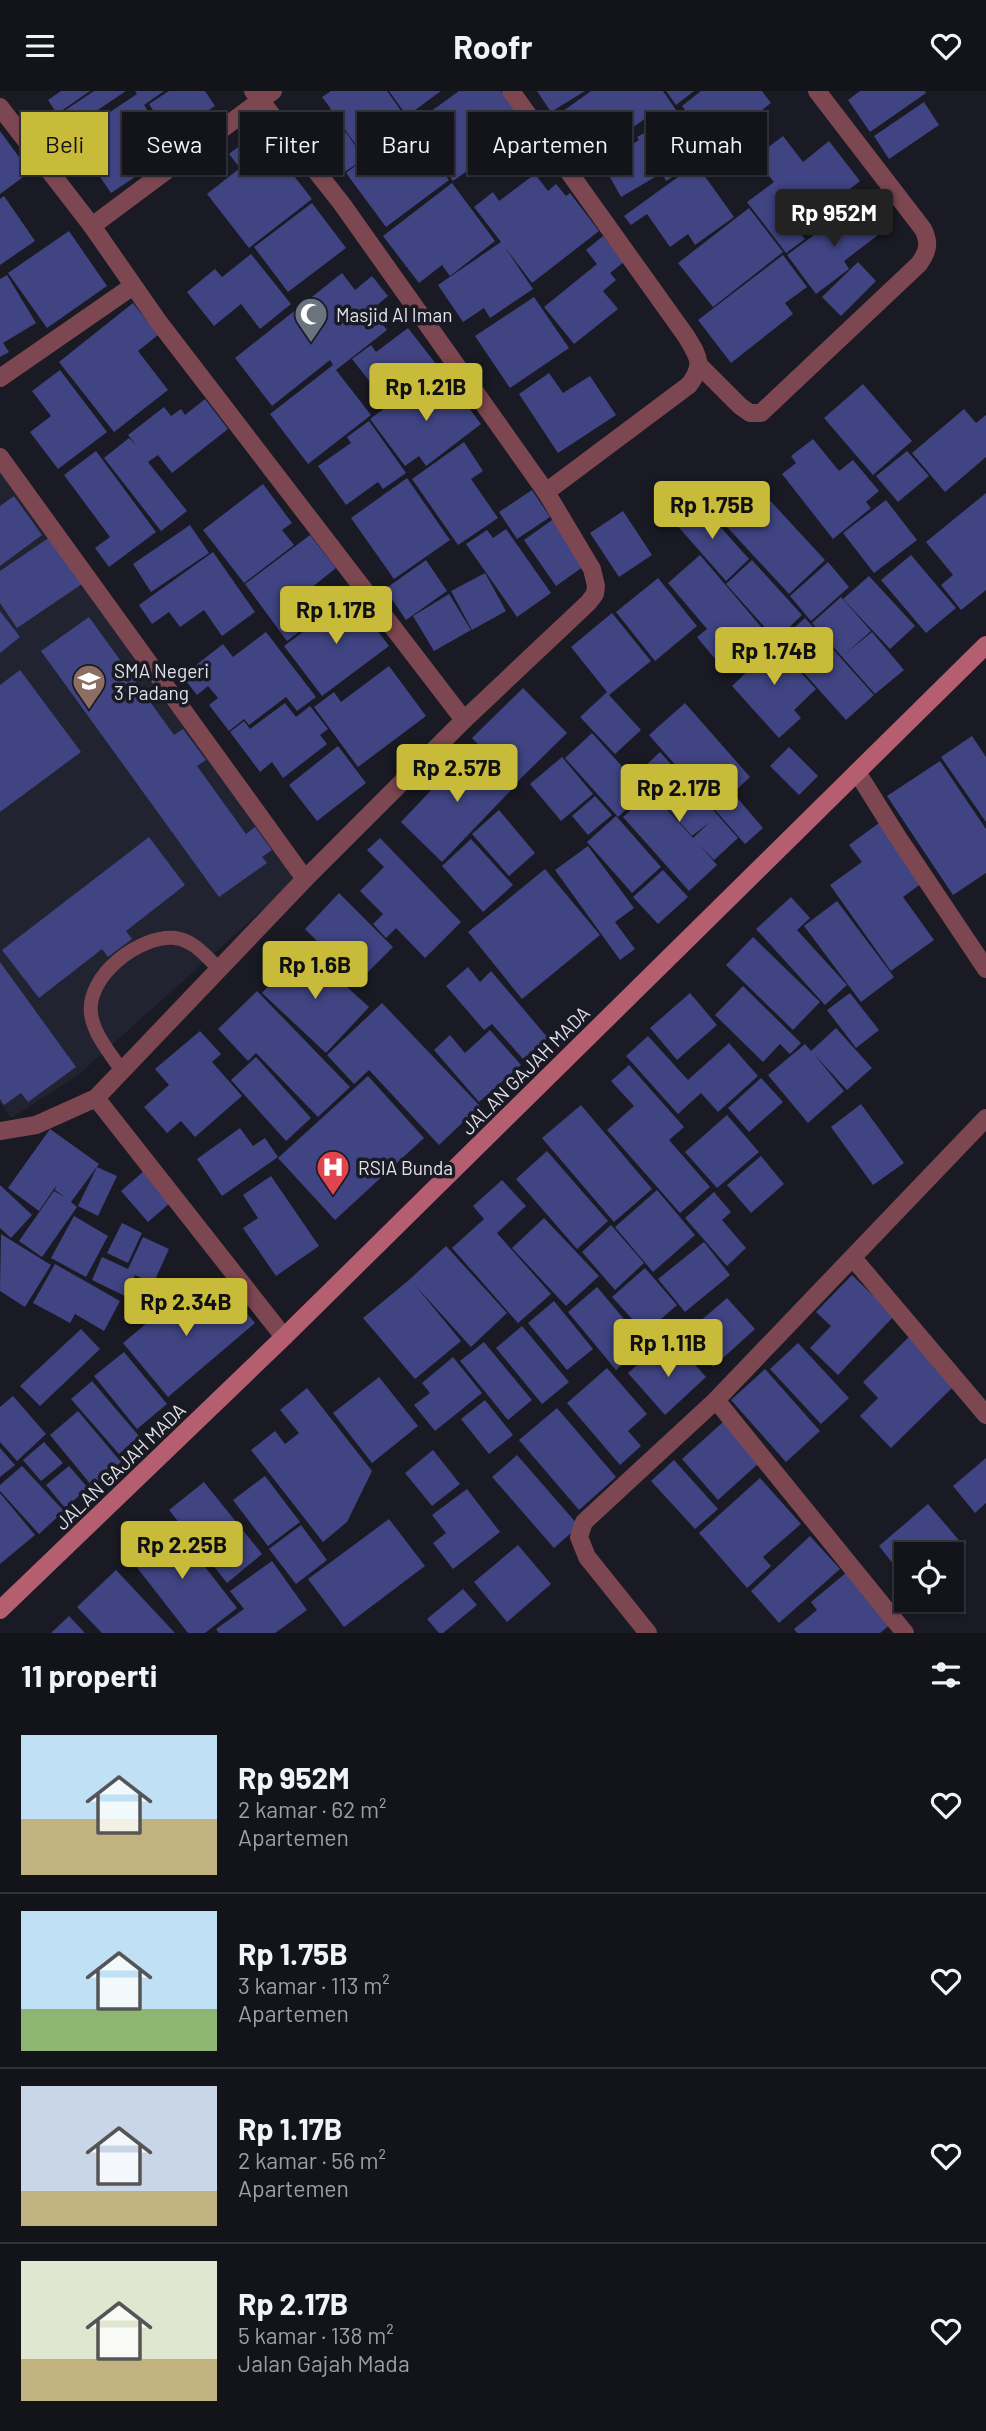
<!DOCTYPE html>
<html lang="id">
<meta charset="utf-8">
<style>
:root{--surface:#13141a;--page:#202127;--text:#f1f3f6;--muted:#9d9ea2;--line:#323339;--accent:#c9bb3a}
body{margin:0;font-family:Barlow,sans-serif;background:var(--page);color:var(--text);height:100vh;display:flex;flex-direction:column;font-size:26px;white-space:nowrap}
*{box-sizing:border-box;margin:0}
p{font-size:23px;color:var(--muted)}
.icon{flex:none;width:38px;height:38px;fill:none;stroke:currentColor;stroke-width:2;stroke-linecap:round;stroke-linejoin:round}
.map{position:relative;height:1542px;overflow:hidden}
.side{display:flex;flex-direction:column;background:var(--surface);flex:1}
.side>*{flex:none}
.hud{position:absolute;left:21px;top:21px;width:945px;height:63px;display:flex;gap:14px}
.fabs{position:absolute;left:894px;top:1451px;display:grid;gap:14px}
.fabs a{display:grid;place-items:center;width:70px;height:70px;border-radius:0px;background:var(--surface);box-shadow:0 2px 5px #0004,0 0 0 2px var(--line);font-size:35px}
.price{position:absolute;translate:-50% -60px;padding:0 16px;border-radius:7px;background:var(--accent);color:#111;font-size:23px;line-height:46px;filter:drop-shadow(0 2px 4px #0008)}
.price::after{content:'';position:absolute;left:50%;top:42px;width:21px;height:16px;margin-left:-10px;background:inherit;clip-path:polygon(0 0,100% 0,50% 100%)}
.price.on{background:#222;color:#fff}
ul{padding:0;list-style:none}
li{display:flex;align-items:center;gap:21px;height:175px;padding:0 21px}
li+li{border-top:2px solid var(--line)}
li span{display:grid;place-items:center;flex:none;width:196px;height:140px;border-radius:0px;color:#555}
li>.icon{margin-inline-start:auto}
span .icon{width:84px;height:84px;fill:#fffc;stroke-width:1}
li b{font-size:30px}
h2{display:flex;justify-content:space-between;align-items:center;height:84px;padding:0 21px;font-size:30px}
.tag{padding:0 24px;border-radius:0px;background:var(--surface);box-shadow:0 2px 5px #0004,0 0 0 2px var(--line);font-size:24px;line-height:63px}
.tag.on{background:var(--accent);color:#111}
header{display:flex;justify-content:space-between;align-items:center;height:91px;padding:0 21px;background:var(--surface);font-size:32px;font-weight:700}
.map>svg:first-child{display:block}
.built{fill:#212331}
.building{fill:#404483}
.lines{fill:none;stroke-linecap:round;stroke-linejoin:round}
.lane{stroke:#7d4751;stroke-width:14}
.street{stroke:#7d4751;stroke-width:18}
.secondary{stroke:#b45e70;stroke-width:18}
.labels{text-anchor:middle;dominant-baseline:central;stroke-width:7;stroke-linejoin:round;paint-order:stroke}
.poi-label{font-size:19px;fill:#e0e2e8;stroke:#191a23;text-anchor:start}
.street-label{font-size:19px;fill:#e0e2e8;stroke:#191a23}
</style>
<header><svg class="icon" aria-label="menu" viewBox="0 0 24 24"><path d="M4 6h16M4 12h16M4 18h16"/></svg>Roofr<svg class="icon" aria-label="heart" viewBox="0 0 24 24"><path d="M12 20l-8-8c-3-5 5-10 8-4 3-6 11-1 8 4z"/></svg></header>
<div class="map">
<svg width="986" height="1542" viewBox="0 0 986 1542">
<rect width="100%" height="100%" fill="#191a23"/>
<!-- built -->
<polygon class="built" points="0,378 298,787 77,985 11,1027 0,1012"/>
<!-- building -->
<g class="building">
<polygon points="61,0 90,0 57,23 48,9"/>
<polygon points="94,0 126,0 68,39 58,24"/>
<polygon points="135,0 164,0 144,14 174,60 111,102 73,46 137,3"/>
<polygon points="169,0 205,0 215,15 169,44 149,13"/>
<polygon points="331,0 387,0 402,21 356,54 344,37 337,43 323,24 331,18 322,6"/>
<polygon points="389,0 441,0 407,25"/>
<polygon points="459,0 501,0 527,37 453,90 412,34"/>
<polygon points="537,0 585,0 551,21"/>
<polygon points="591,0 663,0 676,19 656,33 650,24 583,73 552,28"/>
<polygon points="666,0 694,0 676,14"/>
<polygon points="701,0 762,0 771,12 714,57 682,15"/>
<polygon points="860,0 925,0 926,2 870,41 848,9"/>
<polygon points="924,11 939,34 889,68 874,45"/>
<polygon points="666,30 692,74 666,90 662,82 621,106 606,79 621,70 616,63 639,49 637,46"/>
<polygon points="408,35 449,89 386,136 346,82"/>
<polygon points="0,40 30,81 0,103"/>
<polygon points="259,40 312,108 249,157 207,103 240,77 229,63"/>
<polygon points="346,41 364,68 337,86 319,59"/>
<polygon points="783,45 803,71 829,50 860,90 798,139 805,148 786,162 747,111 774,91 754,67"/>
<polygon points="696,73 734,126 695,154 688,143 670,156 647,123 631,134 624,125"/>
<polygon points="535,83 548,100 556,93 566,105 570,102 599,140 532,192 504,155 533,198 490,227 484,217 463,231 438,194 501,151 474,116 493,101 499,110"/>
<polygon points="452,92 495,150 450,185 442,174 419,192 383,145"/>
<polygon points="4,105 35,150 0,174 0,108"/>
<polygon points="312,112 346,157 288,201 254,156"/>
<polygon points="749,117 783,161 713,216 678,172"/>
<polygon points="871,117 886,138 844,170 849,178 816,203 787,164 837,127 844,137"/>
<polygon points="69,140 107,195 47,237 8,182"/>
<polygon points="603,145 624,171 610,182 616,189 603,200 618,218 574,253 544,216 597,173 586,159"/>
<polygon points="251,163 291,213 260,238 241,213 214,235 187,201 215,178 222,186"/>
<polygon points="783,164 807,196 785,212 793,223 731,272 698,229"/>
<polygon points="858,171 876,190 841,225 822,206"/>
<polygon points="342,182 355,199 372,185 388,205 371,219 387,239 336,279 371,324 308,373 270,323 333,274 330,269 272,315 235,267"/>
<polygon points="7,184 36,232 3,252 9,261 0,266 0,188"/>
<polygon points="534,206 569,257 510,297 475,245"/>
<polygon points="133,212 158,244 138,260 168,299 114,341 59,271"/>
<polygon points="408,237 436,273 386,311 352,268 371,254 376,261"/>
<polygon points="60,279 107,341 58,378 30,341 51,325 32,300"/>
<polygon points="549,282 563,302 590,285 616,324 558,362 519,303"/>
<polygon points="445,285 481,333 426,375 419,365 405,375 370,328 409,299 416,308"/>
<polygon points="863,293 912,350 873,384 824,327"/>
<polygon points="205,308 228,338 172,382 158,364 148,371 187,420 161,440 104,367 129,347 136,354 128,344 164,316 171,325 181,318 185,324"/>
<polygon points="964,318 976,332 986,324 986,366 945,401 912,362"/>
<polygon points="369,330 406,382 383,398 378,391 346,414 318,375 351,352 347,346"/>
<polygon points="813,348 839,380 853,369 879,400 866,411 871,417 833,448 782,383 796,372 791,365"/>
<polygon points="464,351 483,380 471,388 498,427 458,454 412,388"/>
<polygon points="96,360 156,441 109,476 95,457 110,446 64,384"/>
<polygon points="907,360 929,385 898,411 876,385"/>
<polygon points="407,387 450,449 394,488 351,427"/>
<polygon points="752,390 825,469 789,503 716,424"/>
<polygon points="263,393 292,432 282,439 294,454 244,492 203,439"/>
<polygon points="532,399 550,426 517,448 499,421"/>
<polygon points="986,402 986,499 961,519 941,494 953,484 926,451"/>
<polygon points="14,405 42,444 0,475 0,415"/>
<polygon points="886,409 917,449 874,482 843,442"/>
<polygon points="698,411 749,468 726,490 675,432"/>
<polygon points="623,420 652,464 619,486 590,442"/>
<polygon points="555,427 587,473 556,495 524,449"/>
<polygon points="190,434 209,462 151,501 133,473"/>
<polygon points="506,438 551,502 517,526 466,453 487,439 493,447"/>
<polygon points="310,444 336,477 311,497 328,519 287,550 245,493"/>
<polygon points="50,446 82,493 17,537 0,512 0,480"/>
<polygon points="213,461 255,521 222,545 204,519 180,536 169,521 152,533 139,514"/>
<polygon points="700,464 768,544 725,580 697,546 707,538 668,492"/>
<polygon points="911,464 956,517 926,542 881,489"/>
<polygon points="426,469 447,500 406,529 385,498"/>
<polygon points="752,469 802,524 776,549 726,493"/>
<polygon points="828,471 849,496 811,530 790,505"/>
<polygon points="485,482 506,520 472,539 451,500"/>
<polygon points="869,485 915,535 890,558 843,508"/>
<polygon points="658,487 697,535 655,570 616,521"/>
<polygon points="449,503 471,539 434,560 413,525"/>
<polygon points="351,505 389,555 322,605 284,555"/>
<polygon points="841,506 871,540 845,563 872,541 904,579 875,603 812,532"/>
<polygon points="0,520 20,546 0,562"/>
<polygon points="612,522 651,570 609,604 641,639 615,663 580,626 607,601 571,556"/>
<polygon points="89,526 174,644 183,638 206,669 197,675 246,743 255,736 272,759 262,766 267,772 219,806 41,560"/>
<polygon points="805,527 874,604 846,629 777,552"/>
<polygon points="266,541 316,606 297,620 286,606 249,634 244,628 229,640 209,614 218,607 208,595 197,604 182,585 223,553 233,566"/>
<polygon points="768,546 816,598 794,619 801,627 779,647 732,595 752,576 744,568"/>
<polygon points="389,575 426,625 358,676 314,616 334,601 341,611"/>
<polygon points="20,579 81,661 0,721 0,594"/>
<polygon points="523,597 567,642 516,692 472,647"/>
<polygon points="285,612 296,626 310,615 328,638 320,644 327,653 283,687 272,671 260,681 230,641 244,630 250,638"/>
<polygon points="685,612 750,686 733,702 763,737 745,753 649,644"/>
<polygon points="592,642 645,701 618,726 565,667"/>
<polygon points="972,645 986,666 986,731 941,666"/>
<polygon points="338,655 366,692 317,730 289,694"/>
<polygon points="472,656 514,696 442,771 401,731"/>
<polygon points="789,656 818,685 799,704 770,675"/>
<polygon points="660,661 698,703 692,710 699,703 738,747 714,769 699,753 717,774 689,800 623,726 651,701 693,747 710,731 692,745 637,683"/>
<polygon points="562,666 593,703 561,730 530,693"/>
<polygon points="940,670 986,738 986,782 953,804 887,705"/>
<polygon points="595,705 612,724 588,744 572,725"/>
<polygon points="499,719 535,762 509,785 472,743"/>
<polygon points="616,725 661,776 632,802 587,751"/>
<polygon points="879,732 922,792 903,806 934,849 891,880 830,794 862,771 849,754"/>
<polygon points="149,746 185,794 126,840 132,848 108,866 102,858 39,907 2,859"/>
<polygon points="380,747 461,831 425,867 396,837 386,847 373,833 383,823 360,800 384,776 367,759"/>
<polygon points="471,748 513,794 483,821 442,775"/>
<polygon points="588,755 634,817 615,831 635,858 620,869 555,779"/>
<polygon points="545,778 600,844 522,908 468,841"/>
<polygon points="663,779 688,806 658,833 633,806"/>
<polygon points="339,802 393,856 358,891 305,838"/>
<polygon points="791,806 810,827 797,839 847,894 825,914 756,838"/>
<polygon points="837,810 894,886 861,911 804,835"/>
<polygon points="753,846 820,911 793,939 726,874"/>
<polygon points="297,863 307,873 314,866 369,916 326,962 262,902"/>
<polygon points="0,871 76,976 28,1011 21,1002 4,1014 0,1008"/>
<polygon points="468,876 480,891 491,880 548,947 523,968 492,933 484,939 446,895"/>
<polygon points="743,895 801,952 790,963 780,953 763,971 715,924"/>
<polygon points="257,900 350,996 318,1026 256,962 248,970 218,938"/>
<polygon points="690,902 717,934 677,969 650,937"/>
<polygon points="850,902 879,939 856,957 827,919"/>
<polygon points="382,912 480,1015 439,1054 369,979 354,993 327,964"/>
<polygon points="836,937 872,977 847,999 814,963 844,1000 808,1032 768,984 805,953 811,960"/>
<polygon points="490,939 521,974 479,1011 434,959 450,944 465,962"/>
<polygon points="200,940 221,963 212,971 242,1005 195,1046 181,1030 167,1042 144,1016 169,994 155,978"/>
<polygon points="648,945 688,989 729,952 758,985 718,1021 701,1002 678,1023 626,965"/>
<polygon points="256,966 311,1027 286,1050 231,989"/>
<polygon points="629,974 684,1036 669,1049 710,1096 680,1122 607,1039 634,1015 611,990"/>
<polygon points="368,985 424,1047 335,1129 278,1067"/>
<polygon points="761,987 783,1011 749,1041 728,1017"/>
<polygon points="861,1013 904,1072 873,1094 831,1036"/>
<polygon points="581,1014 652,1098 614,1131 542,1047"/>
<polygon points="727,1024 759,1061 717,1097 685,1061"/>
<polygon points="240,1037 253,1055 265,1047 278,1066 222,1105 197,1068"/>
<polygon points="50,1038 99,1073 71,1111 77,1116 42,1166 19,1150 54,1100 65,1106 55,1099 56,1095 39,1120 8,1097"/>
<polygon points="547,1060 608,1130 577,1158 516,1088"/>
<polygon points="761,1065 784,1093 751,1122 727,1094"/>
<polygon points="97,1076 117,1085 98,1125 78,1115"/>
<polygon points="144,1080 171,1111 148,1131 121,1100"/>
<polygon points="271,1085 319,1155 276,1185 243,1137 258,1127 243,1104"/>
<polygon points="502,1089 526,1115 497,1142 551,1203 518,1232 452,1157 484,1128 473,1115"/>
<polygon points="0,1094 32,1124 11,1147 0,1137"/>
<polygon points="657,1099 695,1144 653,1181 615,1136"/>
<polygon points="714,1101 731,1121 722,1129 746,1157 727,1175 685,1127"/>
<polygon points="74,1125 108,1145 86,1186 51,1167"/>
<polygon points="544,1127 599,1185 566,1215 512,1157"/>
<polygon points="122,1132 142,1142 128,1172 107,1162"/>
<polygon points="611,1134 644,1172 615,1199 582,1161"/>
<polygon points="1,1143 51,1174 25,1216 0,1200"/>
<polygon points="143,1146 169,1158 153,1193 135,1184 125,1205 92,1189 102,1166 128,1178"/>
<polygon points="704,1151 730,1184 685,1221 658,1188"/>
<polygon points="446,1155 507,1222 471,1256 414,1193 461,1250 415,1288 363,1227 409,1189"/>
<polygon points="55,1173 120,1210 104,1240 75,1223 70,1232 33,1212"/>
<polygon points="645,1177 677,1214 645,1242 612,1206"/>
<polygon points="852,1184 894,1225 838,1284 810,1257 831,1235 816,1221"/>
<polygon points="196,1191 223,1223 237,1211 255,1232 168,1306 123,1252"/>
<polygon points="597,1196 646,1254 616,1279 568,1221"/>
<polygon points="727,1207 755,1238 713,1276 684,1244"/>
<polygon points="554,1210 593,1258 567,1279 528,1232"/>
<polygon points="522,1235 569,1291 542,1313 496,1257"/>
<polygon points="81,1238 100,1258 40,1315 20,1295"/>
<polygon points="909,1246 955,1294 891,1357 860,1325 878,1307 863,1291"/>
<polygon points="484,1251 532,1309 508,1329 460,1270"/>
<polygon points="798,1252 849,1307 821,1333 770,1278"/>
<polygon points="678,1255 706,1286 665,1324 628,1282 648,1265 657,1275"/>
<polygon points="124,1261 167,1313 137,1338 94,1285"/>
<polygon points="453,1266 482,1302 435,1340 414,1314 430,1302 422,1292"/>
<polygon points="607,1277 647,1323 628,1340 641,1355 620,1374 567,1312"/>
<polygon points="765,1278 820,1340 786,1371 731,1309"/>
<polygon points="379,1286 418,1335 372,1372 333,1322"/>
<polygon points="92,1290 139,1345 119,1363 71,1308"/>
<polygon points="307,1297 372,1380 347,1431 323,1451 251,1359 275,1340 285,1353 299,1342 280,1319"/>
<polygon points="13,1305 46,1343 17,1370 0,1351 0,1316"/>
<polygon points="485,1309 513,1344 489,1363 461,1328"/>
<polygon points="557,1317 616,1386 579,1419 519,1349"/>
<polygon points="78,1320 121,1371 92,1395 50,1344"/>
<polygon points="723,1331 759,1372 718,1409 682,1368"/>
<polygon points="44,1351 63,1372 41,1390 23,1369"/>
<polygon points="0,1357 15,1374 0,1386"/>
<polygon points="433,1359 460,1393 432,1415 405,1382"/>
<polygon points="517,1364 579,1435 554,1457 492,1386"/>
<polygon points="986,1367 986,1412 975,1422 953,1395"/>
<polygon points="674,1369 718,1418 695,1438 651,1390"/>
<polygon points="22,1375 64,1420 39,1443 0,1400 0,1394"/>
<polygon points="69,1375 88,1397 65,1417 46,1394"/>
<polygon points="265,1385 300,1431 268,1455 233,1409"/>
<polygon points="760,1387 801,1433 763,1466 771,1475 747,1497 699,1442"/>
<polygon points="204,1391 262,1463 227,1492 169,1419"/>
<polygon points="467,1398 500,1441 453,1478 433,1452 446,1442 432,1424"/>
<polygon points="0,1402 35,1444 0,1473"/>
<polygon points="928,1413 964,1455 952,1465 952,1463 906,1463 906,1489 879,1455"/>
<polygon points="389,1428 425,1475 344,1536 308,1488"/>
<polygon points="171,1432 237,1517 205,1542 188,1542 128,1465"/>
<polygon points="301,1434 327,1469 296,1493 269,1458"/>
<polygon points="810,1445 840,1478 779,1532 751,1500"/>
<polygon points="518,1454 551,1493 507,1531 474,1491"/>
<polygon points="272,1470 307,1519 275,1542 219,1542 216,1538 244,1518 230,1500"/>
<polygon points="116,1479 175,1542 102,1542 77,1516"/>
<polygon points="847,1481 891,1533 880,1542 797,1542 794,1538 817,1519 811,1511"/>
<polygon points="463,1498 477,1514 443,1542 439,1542 427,1528"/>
<polygon points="69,1525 85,1542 51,1542"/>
</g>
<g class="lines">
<!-- lane -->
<path class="lane" d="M 122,980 C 110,962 94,944 91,923 C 86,885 139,844 175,847 C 193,849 206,865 218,877"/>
<!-- street -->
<g class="street">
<path d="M 511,0 L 686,245 C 698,265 705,273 689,294 L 546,401"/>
<polyline points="0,16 92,135 158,230 464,629"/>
<polyline points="92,135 273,0"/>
<path d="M 699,274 L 740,315 L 750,322 L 761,322 L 919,173 C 928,160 930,152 923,138 L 817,0"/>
<polyline points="0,287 133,195"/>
<polyline points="0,366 305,788"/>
<polyline points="857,681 897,745 986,878"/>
<polyline points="96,1007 305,788 464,629 588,512 595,503 596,495 592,478 546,401 342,113 253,0"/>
<polyline points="0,1040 36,1034 96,1007 284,1246"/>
<polyline points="853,1167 986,1324"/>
<polyline points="716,1309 905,1542"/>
<polyline points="648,1542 587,1466 579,1446 584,1431 716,1309 986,1027"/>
</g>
<!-- secondary -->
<polyline class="secondary" points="0,1519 284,1246 986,554"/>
</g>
<!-- icons -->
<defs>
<symbol id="mosque-pin" viewBox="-11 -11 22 30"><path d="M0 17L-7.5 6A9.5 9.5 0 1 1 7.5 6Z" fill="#6b7280" stroke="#191a23"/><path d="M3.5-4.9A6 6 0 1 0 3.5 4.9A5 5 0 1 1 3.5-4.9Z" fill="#fff"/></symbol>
<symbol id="school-pin" viewBox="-11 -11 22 30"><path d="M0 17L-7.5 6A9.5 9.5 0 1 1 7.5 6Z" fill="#8d6e63" stroke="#191a23"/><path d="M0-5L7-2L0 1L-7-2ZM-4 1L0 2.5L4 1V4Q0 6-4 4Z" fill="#fff"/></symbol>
<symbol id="hospital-pin" viewBox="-11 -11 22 30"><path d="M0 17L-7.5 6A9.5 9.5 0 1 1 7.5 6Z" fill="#e0444e" stroke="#191a23"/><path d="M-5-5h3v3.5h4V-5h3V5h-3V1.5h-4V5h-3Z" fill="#fff"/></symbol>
</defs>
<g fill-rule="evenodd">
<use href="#mosque-pin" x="292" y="204" width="38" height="52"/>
<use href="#school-pin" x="70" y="571" width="38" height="52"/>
<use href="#hospital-pin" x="314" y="1057" width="38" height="52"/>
</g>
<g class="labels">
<!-- poi labels -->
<g class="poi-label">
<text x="336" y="223">Masjid Al Iman</text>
<text x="114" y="579">SMA Negeri<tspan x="114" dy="22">3 Padang</tspan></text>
<text x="358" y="1076">RSIA Bunda</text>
</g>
<!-- street labels -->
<g class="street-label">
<text transform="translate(525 979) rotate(-45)">JALAN GAJAH MADA</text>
<text transform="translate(120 1375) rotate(-44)">JALAN GAJAH MADA</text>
</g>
</g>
</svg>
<div class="fabs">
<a><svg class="icon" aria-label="locate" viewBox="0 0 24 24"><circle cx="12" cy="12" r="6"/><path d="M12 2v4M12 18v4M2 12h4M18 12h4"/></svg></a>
</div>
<b class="price on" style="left:834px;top:158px">Rp 952M</b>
<b class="price" style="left:426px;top:332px">Rp 1.21B</b>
<b class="price" style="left:712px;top:450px">Rp 1.75B</b>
<b class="price" style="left:336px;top:555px">Rp 1.17B</b>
<b class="price" style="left:774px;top:596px">Rp 1.74B</b>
<b class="price" style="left:457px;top:713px">Rp 2.57B</b>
<b class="price" style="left:679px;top:733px">Rp 2.17B</b>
<b class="price" style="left:315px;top:910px">Rp 1.6B</b>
<b class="price" style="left:186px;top:1247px">Rp 2.34B</b>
<b class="price" style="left:668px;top:1288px">Rp 1.11B</b>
<b class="price" style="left:182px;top:1490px">Rp 2.25B</b>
<div class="hud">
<a class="tag on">Beli</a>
<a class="tag">Sewa</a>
<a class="tag">Filter</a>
<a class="tag">Baru</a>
<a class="tag">Apartemen</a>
<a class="tag">Rumah</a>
</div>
</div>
<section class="side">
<h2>11 properti<svg class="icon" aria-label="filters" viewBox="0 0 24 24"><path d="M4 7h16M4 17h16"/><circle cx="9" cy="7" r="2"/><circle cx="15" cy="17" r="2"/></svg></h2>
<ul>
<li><span style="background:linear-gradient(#bfe0f5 60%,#c2b280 0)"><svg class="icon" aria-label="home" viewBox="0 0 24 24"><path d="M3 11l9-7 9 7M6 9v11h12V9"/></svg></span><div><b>Rp 952M</b><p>2 kamar · 62 m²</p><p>Apartemen</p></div><svg class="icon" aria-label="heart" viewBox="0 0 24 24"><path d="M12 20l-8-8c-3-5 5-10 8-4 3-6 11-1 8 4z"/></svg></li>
<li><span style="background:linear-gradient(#bfe0f5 70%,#8fb573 0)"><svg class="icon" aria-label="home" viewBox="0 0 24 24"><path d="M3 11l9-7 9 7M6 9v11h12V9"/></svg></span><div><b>Rp 1.75B</b><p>3 kamar · 113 m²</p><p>Apartemen</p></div><svg class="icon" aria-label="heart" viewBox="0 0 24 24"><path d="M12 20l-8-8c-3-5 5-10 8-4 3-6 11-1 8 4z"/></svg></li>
<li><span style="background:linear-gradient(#c9d6e8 75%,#c2b280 0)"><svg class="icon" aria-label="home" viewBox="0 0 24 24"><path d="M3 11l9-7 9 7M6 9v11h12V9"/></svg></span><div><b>Rp 1.17B</b><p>2 kamar · 56 m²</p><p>Apartemen</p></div><svg class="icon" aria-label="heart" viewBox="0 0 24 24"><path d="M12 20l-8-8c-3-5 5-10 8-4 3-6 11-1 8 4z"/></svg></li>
<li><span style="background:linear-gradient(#dfe7d0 70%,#c2b280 0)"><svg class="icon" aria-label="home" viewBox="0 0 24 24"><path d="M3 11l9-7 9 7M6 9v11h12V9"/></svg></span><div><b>Rp 2.17B</b><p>5 kamar · 138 m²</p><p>Jalan Gajah Mada</p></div><svg class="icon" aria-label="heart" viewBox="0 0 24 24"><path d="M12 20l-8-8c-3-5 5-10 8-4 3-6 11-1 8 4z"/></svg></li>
</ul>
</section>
